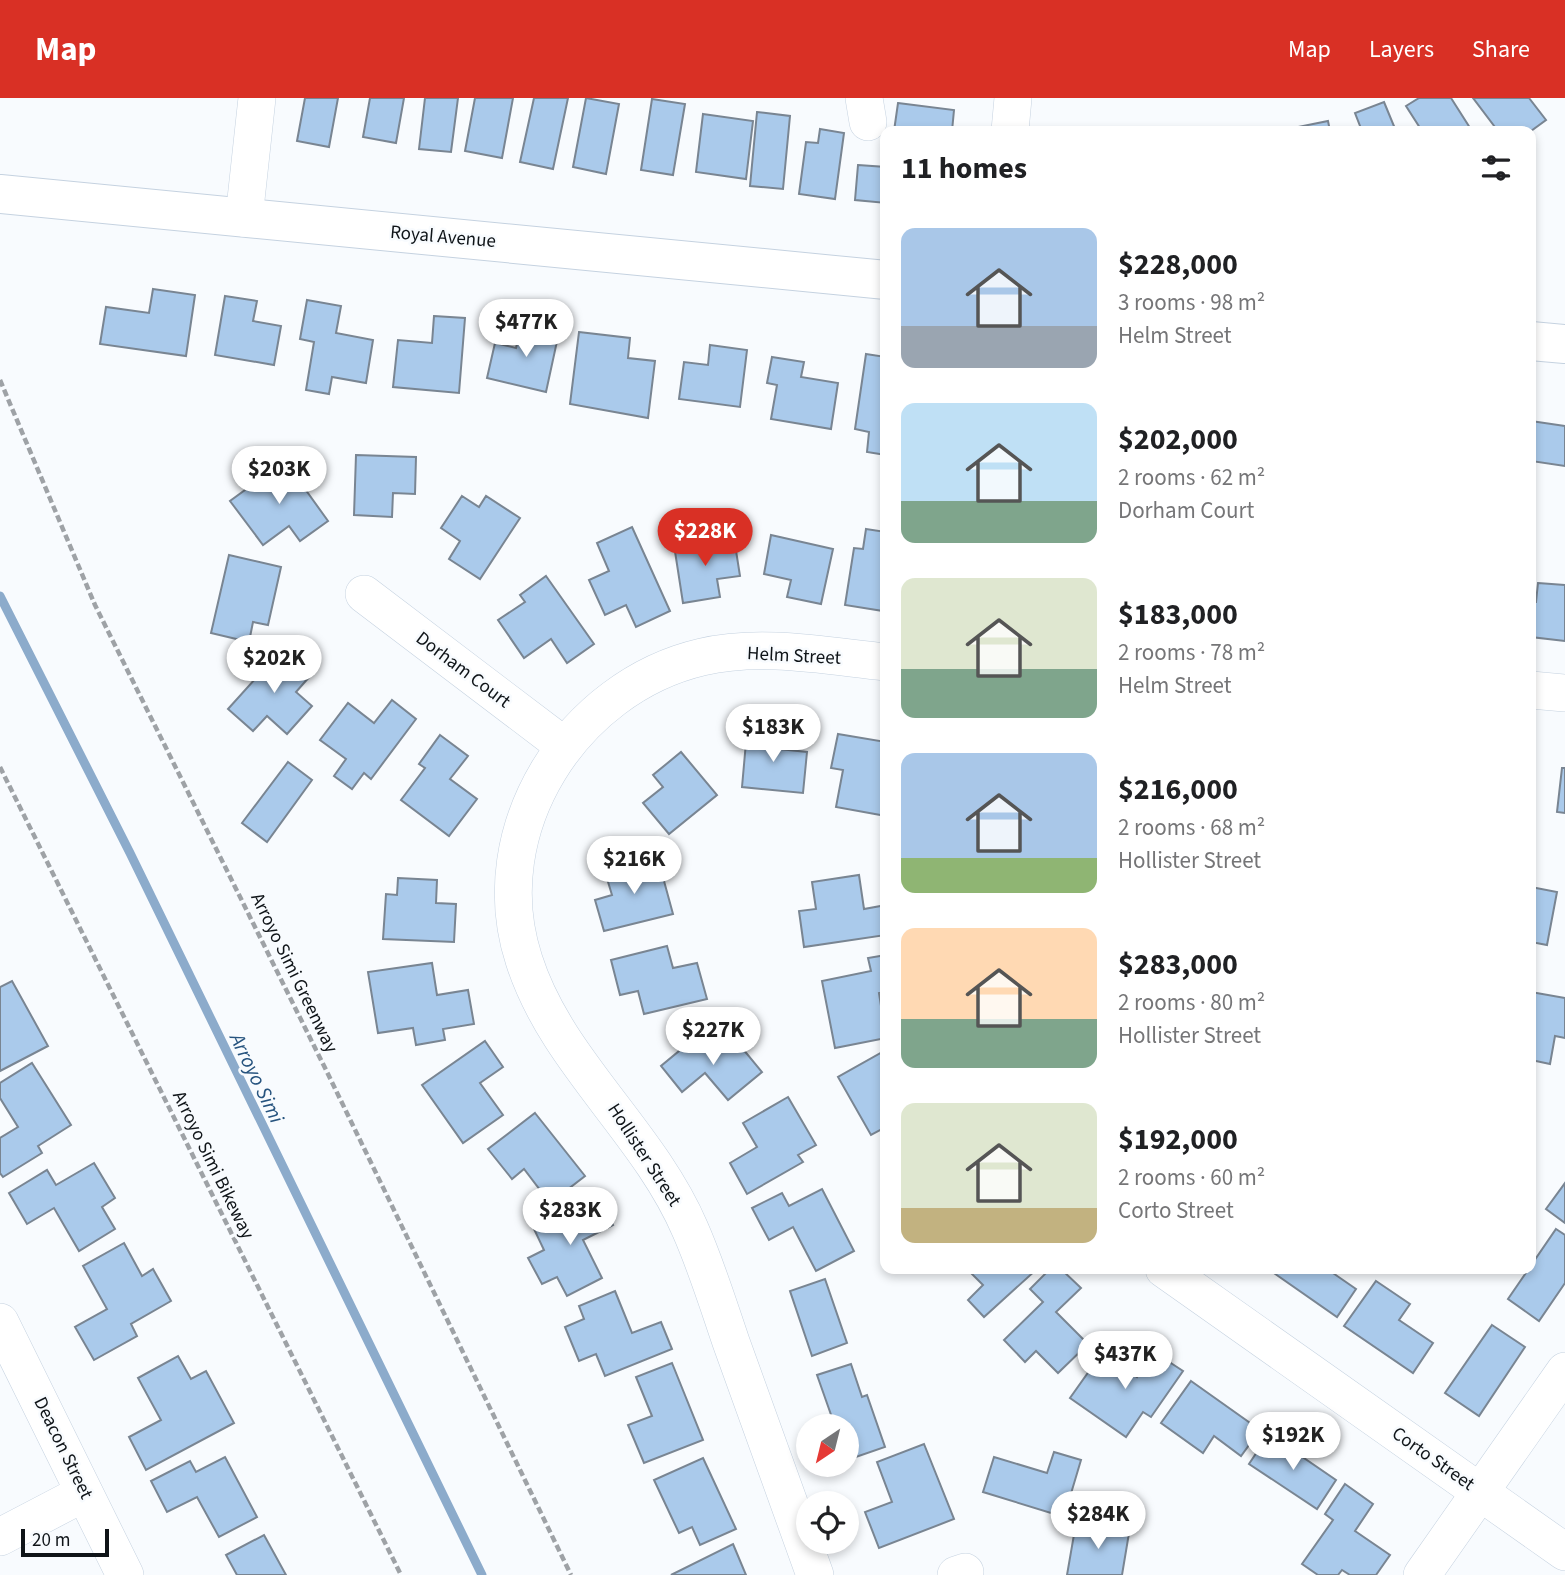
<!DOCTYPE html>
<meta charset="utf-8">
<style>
:root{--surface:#fff;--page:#f2f2f2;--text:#202124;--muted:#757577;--accent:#d93025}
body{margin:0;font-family:"Source Sans 3",sans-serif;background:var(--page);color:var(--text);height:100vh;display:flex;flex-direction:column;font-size:26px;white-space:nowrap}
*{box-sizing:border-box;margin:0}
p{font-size:23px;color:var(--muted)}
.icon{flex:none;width:38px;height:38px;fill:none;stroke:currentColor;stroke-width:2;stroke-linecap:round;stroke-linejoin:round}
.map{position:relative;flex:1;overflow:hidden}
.drawer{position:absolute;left:880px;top:28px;width:656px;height:1148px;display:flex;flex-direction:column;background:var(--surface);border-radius:14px;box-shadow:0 4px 10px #0003}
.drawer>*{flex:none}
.needle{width:46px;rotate:215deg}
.controls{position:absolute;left:796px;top:1316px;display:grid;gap:14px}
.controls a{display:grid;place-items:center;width:63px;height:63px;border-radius:50%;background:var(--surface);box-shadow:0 4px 10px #0003;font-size:35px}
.scale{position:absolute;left:21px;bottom:18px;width:88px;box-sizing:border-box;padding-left:7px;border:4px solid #0f1418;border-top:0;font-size:19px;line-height:24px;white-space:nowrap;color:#0f1418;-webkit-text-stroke:5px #f8fbfe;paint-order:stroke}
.price{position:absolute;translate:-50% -60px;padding:0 16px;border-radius:24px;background:#fff;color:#222;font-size:23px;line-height:46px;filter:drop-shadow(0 2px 4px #0008)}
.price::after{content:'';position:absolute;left:50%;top:42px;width:21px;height:16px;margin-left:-10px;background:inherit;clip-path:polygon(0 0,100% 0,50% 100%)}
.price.selected{background:var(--accent);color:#fff}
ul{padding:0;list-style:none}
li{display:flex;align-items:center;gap:21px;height:175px;padding:0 21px}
li span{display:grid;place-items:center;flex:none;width:196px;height:140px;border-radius:14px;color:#555}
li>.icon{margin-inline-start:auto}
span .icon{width:84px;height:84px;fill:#fffc;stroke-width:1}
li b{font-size:30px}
h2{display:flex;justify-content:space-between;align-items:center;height:84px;padding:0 21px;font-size:30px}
header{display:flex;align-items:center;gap:42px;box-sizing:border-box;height:98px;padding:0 35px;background:var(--accent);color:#fff}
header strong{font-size:33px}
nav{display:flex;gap:38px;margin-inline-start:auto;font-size:24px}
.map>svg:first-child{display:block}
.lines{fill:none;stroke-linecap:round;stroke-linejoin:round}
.stream{stroke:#8cabcb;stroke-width:9}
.building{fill:#aacaeb;stroke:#798592;stroke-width:2}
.minor-casing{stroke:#c5d2e0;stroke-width:38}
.major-casing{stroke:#c5d2e0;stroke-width:40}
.path{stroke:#9ea2a6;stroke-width:4.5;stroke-dasharray:7 3.5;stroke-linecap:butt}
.minor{stroke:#fff;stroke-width:37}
.major{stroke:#fff;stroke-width:38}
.labels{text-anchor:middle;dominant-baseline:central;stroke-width:5;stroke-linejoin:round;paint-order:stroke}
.street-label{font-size:19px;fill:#0f1418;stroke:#f8fbfe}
.water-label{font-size:21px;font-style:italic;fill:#26537e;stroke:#f8fbfe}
</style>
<header>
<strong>Map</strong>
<nav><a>Map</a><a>Layers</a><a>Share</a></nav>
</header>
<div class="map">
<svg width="1565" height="1477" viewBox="0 0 1565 1477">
<rect width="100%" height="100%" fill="#f8fbfe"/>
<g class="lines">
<!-- stream -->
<polyline class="stream" points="0,498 130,755 482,1477"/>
</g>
<!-- building -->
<g class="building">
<polygon points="305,0 338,0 329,49 297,43"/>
<polygon points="370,0 404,0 396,45 363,39"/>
<polygon points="425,0 458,0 451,54 419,51"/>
<polygon points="475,0 513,0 502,60 465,53"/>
<polygon points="534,0 568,0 553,71 520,64"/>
<polygon points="586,0 619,6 606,76 573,69"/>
<polygon points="1419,0 1451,0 1472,33 1422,33 1406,8"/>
<polygon points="1473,0 1529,0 1546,22 1531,33 1498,33"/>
<polygon points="652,1 685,6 673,77 641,72"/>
<polygon points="1384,4 1396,33 1362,33 1355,15"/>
<polygon points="898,5 954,12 952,33 894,33"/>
<polygon points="757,14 790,18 783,91 750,88"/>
<polygon points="703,16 753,23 746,81 696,74"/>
<polygon points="1328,23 1330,33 1288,33 1288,31"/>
<polygon points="1122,29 1122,33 1083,33 1083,30"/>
<polygon points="820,31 844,35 835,101 799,96 806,44 818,45"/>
<polygon points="858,67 886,69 886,105 855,102"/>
<polygon points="153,191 195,197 186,258 100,246 106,209 149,215"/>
<polygon points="225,198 257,203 253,223 281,228 274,267 215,257"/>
<polygon points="307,202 341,208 336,235 373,242 366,285 332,279 329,296 306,292 314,244 300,241"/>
<polygon points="434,218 465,220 459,295 393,289 398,242 432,245"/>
<polygon points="522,225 559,234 546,294 487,280 495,245 516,250"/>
<polygon points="579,234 630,240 628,260 655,263 648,320 570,306"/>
<polygon points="710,247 747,252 740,309 679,301 684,264 708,267"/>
<polygon points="866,256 886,259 886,357 867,354 869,334 855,331"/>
<polygon points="772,259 804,264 801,279 838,285 831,331 771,321 777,287 767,285"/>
<polygon points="1531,323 1565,328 1565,368 1531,363"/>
<polygon points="356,357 416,359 415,396 393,395 392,419 354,417"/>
<polygon points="285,363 328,423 300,443 289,428 263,447 230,403"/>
<polygon points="462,398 479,409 486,398 520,420 480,481 449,461 460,443 441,430"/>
<polygon points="632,429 670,513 636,529 626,507 605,517 589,482 609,473 597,445"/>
<polygon points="866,431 886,434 883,513 845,507 854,450 863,451"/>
<polygon points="771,437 833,451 821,506 787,499 791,482 764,476"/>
<polygon points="734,440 740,478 717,481 720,499 683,505 674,447"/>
<polygon points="229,457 281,469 268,527 253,524 249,544 211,535"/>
<polygon points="546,478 594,546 567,565 551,541 524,560 498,522 525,504 520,497"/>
<polygon points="1538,485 1565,487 1565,543 1531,539 1531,504 1536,504"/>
<polygon points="282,551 311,577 296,594 312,608 287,636 267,618 253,633 228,611"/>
<polygon points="392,602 416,621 371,681 364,675 352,691 334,678 346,661 320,642 348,605 374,625"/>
<polygon points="747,633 782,636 780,651 807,654 803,695 742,689"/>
<polygon points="838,636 886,644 886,718 836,709 843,672 831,670"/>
<polygon points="440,637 468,658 450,681 477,701 449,738 401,702 425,670 419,666"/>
<polygon points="681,654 717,697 669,736 643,705 663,689 653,677"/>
<polygon points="288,664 312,682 267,744 242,725"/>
<polygon points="1562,670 1565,670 1565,715 1557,714"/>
<polygon points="658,761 673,816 604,833 595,802 612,797 605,774"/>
<polygon points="859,777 864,811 886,807 886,837 804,849 799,813 816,811 812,784"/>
<polygon points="398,780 437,782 436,805 456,806 454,844 383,841 386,796 397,797"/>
<polygon points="1531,789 1557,794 1547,847 1531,844"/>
<polygon points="667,848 673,870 697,865 707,901 644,916 638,893 620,897 611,862"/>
<polygon points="886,857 886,894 879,895 886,940 835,950 822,883 871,873 868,860"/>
<polygon points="432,865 437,897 468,892 474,926 443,931 445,942 416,947 413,930 378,935 368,874"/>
<polygon points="12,883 48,948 0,973 0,889"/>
<polygon points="1531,894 1565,900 1565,940 1555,938 1550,966 1531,962"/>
<polygon points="719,936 732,950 738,945 762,974 728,1002 705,975 682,994 661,968 690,944 698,953"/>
<polygon points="485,943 503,969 480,985 503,1017 463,1045 422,987"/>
<polygon points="886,952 886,1029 871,1037 838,979"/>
<polygon points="32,965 71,1027 38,1048 42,1055 3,1079 0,1075 0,1040 18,1029 0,1000 0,985"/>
<polygon points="788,999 816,1047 798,1057 803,1064 747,1096 730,1065 757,1049 743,1025"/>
<polygon points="535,1015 585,1078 550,1105 524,1071 512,1081 488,1051"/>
<polygon points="94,1065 115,1100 102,1109 115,1131 79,1153 54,1110 27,1126 9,1095 47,1072 56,1087"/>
<polygon points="1565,1085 1565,1125 1546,1111"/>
<polygon points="822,1091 854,1153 816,1173 793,1129 769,1142 752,1110 782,1095 789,1108"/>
<polygon points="599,1099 613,1127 583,1142 602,1180 567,1198 557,1179 542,1186 528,1160 544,1152 534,1131"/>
<polygon points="1556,1131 1565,1137 1565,1185 1539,1223 1508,1201"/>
<polygon points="124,1145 142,1178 153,1171 171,1203 131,1226 137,1238 94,1262 75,1229 107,1211 83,1168"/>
<polygon points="967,1171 1037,1171 984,1219 968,1202 983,1187"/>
<polygon points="1050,1171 1061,1171 1081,1190 1056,1214 1088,1246 1058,1275 1036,1253 1025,1264 1004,1242 1043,1204 1030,1191"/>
<polygon points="1273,1171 1331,1171 1330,1173 1356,1191 1337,1219 1271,1173"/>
<polygon points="825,1181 847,1245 812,1258 790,1193"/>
<polygon points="1376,1183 1410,1206 1399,1222 1433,1245 1413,1275 1344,1228"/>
<polygon points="615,1193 632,1235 661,1224 672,1251 605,1278 596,1256 579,1263 565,1229 584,1221 579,1208"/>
<polygon points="1492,1227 1525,1249 1479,1318 1445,1295"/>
<polygon points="1154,1254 1183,1273 1151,1319 1143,1314 1126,1339 1070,1300 1102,1255 1137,1279"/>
<polygon points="178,1258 191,1281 206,1273 234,1325 146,1372 129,1339 161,1322 138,1280"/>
<polygon points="672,1265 703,1342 644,1365 628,1327 652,1318 636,1279"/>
<polygon points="851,1266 862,1299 867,1297 885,1349 847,1362 847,1328 835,1328 817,1277"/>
<polygon points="1191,1283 1260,1332 1241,1358 1214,1338 1203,1355 1161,1325"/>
<polygon points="1269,1336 1336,1382 1317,1411 1249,1366"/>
<polygon points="924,1346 954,1421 879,1450 865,1414 892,1404 877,1364"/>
<polygon points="1054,1354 1081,1362 1064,1419 983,1394 994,1359 1047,1375"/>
<polygon points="225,1359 257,1419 219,1439 197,1399 167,1414 151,1383 190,1363 196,1374"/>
<polygon points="703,1360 736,1431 700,1447 692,1429 679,1435 654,1382"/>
<polygon points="1345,1386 1373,1406 1355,1433 1390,1457 1376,1477 1350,1477 1342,1472 1338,1477 1318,1477 1302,1466 1333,1422 1325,1416"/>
<polygon points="1076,1425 1129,1435 1122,1477 1067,1477"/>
<polygon points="264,1437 286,1477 237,1477 226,1457"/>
<polygon points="733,1446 746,1477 671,1477"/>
</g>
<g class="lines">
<defs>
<g id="minor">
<polyline points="864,0 868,24"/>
<polyline points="1010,33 1013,0"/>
<polyline points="244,120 257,0"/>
<polyline points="364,496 563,647"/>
<polyline points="1531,592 1565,595"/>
<polyline points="1164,1171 1565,1454"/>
<polyline points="0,1224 125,1477"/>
<polyline points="0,1439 84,1395"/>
<path d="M 815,1477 C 787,1399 759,1322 731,1244 C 718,1206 706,1167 690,1131 C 648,1033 556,963 524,862 C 481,731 573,589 702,559 C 761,545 827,558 886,564"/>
<polyline points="956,1477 965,1474"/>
<polyline points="1422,1477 1565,1273"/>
</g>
<g id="major">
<polyline points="0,96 886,182"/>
<polyline points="1531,243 1565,246"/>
</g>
</defs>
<!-- minor casing -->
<use href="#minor" class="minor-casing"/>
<!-- major casing -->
<use href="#major" class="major-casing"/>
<!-- path -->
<g class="path">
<polyline points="0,282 95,507 328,976 571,1477"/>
<polyline points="0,669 401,1477"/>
</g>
<!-- minor -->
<use href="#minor" class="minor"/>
<!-- major -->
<use href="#major" class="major"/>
</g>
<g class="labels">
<!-- street labels -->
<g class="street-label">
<text transform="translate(443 139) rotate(5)">Royal Avenue</text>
<text transform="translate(794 558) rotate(3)">Helm Street</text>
<text transform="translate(463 572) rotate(37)">Dorham Court</text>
<text transform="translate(294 875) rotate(64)">Arroyo Simi Greenway</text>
<text transform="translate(644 1057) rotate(57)">Hollister Street</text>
<text transform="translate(213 1067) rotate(64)">Arroyo Simi Bikeway</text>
<text transform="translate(63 1350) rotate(64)">Deacon Street</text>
<text transform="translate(1433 1361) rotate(35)">Corto Street</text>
</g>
<!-- water labels -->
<g class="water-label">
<text transform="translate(257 980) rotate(64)">Arroyo Simi</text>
</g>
</g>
</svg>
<div class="controls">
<a><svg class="needle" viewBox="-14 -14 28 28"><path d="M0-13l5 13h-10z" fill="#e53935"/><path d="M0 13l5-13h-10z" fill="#757577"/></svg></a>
<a><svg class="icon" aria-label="locate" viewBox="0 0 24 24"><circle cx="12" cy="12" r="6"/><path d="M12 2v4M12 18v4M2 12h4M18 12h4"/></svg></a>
</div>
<div class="scale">20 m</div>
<b class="price" style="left:526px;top:261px">$477K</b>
<b class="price" style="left:279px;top:408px">$203K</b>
<b class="price selected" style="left:705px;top:470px">$228K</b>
<b class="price" style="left:274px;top:597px">$202K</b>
<b class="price" style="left:773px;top:666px">$183K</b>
<b class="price" style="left:634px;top:798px">$216K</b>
<b class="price" style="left:713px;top:969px">$227K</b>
<b class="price" style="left:570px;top:1149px">$283K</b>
<b class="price" style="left:1125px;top:1293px">$437K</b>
<b class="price" style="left:1293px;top:1374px">$192K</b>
<b class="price" style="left:1098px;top:1453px">$284K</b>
<section class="drawer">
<h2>11 homes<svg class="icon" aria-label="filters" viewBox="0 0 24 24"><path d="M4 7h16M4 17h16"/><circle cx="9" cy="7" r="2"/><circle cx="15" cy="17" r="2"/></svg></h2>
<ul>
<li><span style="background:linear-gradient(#a9c7e8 70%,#9aa5b1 0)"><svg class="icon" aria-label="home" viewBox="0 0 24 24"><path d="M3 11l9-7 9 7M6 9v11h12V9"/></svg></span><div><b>$228,000</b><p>3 rooms · 98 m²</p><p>Helm Street</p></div></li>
<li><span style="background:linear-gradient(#bfe0f5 70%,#7fa58c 0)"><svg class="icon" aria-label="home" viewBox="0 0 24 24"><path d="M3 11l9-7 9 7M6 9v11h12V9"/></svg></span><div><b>$202,000</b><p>2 rooms · 62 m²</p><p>Dorham Court</p></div></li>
<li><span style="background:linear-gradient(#dfe7d0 65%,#7fa58c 0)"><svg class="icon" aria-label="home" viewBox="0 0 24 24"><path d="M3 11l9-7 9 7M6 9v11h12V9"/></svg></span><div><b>$183,000</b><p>2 rooms · 78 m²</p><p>Helm Street</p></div></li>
<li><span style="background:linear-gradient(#a9c7e8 75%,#8fb573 0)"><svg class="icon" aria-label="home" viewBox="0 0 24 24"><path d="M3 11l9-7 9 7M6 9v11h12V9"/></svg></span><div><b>$216,000</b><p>2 rooms · 68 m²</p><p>Hollister Street</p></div></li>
<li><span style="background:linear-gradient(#ffd9b3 65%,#7fa58c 0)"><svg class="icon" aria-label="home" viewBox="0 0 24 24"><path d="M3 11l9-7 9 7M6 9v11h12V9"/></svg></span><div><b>$283,000</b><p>2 rooms · 80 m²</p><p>Hollister Street</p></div></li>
<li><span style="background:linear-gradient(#dfe7d0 75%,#c2b280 0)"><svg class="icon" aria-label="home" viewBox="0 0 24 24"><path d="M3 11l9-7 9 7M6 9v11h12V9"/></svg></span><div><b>$192,000</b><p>2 rooms · 60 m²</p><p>Corto Street</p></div></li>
</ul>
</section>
</div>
